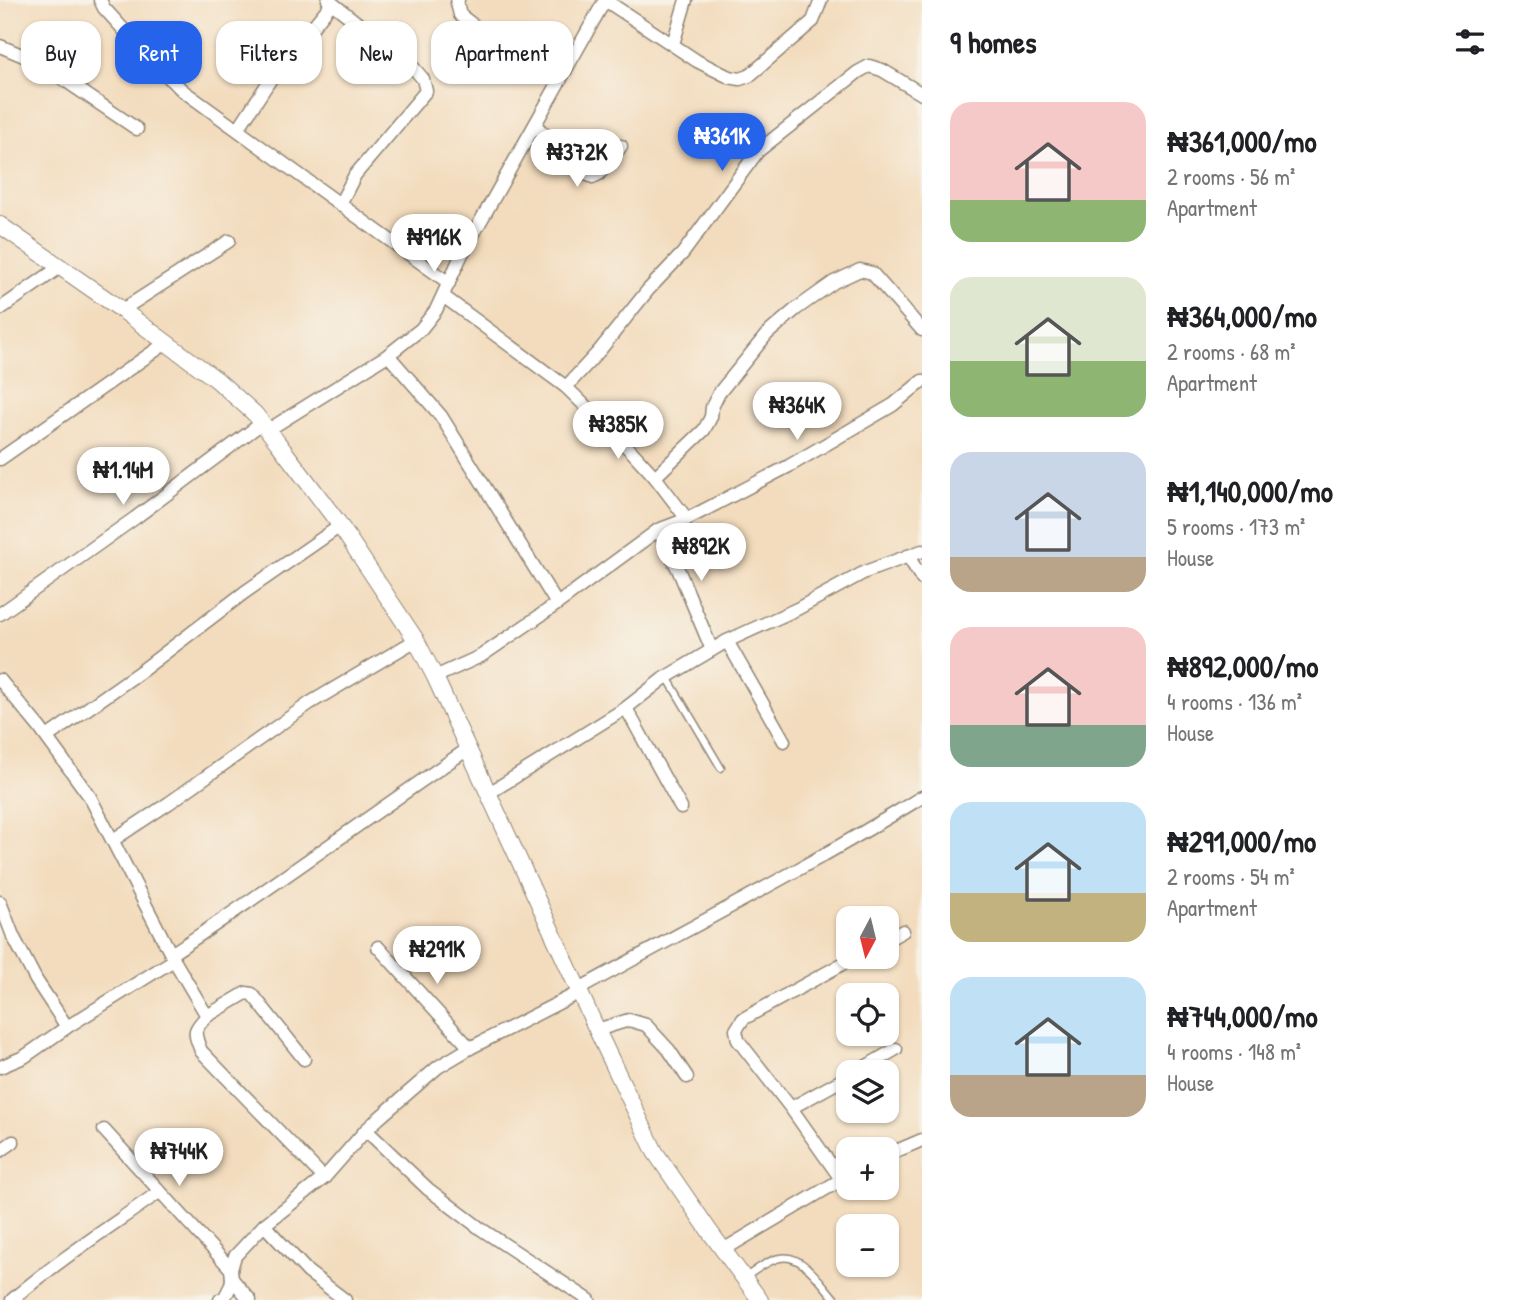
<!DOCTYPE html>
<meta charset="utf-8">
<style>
:root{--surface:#fff;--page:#f2f2f2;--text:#202124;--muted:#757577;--accent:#2563eb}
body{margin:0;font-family:"Patrick Hand",sans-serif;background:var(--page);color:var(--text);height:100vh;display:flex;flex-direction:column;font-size:26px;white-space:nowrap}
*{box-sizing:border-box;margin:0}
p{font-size:23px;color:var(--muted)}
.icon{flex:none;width:38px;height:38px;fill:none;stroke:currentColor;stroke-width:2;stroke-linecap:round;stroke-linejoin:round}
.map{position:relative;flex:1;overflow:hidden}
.panel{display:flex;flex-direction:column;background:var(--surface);width:595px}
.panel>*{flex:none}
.banner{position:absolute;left:21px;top:21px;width:665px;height:63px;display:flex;gap:14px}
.needle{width:46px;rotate:187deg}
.fabs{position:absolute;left:836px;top:906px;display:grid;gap:14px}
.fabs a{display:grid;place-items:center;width:63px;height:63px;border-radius:14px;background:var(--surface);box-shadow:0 2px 5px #0004;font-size:35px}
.price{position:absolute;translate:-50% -60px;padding:0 16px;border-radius:24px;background:#fff;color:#222;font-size:23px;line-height:46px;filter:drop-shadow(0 2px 4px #0008)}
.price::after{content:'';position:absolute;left:50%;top:42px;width:21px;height:16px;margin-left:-10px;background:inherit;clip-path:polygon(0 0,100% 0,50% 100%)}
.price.selected{background:var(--accent);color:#fff}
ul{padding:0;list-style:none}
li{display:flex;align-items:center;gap:21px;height:175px;padding:0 28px}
li span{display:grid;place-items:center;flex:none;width:196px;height:140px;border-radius:21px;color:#555}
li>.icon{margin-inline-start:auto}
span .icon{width:84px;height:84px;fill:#fffc;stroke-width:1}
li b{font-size:30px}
h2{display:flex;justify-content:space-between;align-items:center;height:84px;padding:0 28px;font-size:30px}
.tag{padding:0 24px;border-radius:21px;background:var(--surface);box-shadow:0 2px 5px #0004;font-size:24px;line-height:63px}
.tag.selected{background:var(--accent);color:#fff}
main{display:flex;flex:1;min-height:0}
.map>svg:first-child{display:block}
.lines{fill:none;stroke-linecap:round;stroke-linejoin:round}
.service-casing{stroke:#8f8474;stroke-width:9}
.minor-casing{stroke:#8f8474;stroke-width:15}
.tertiary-casing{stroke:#8f8474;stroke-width:18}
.service{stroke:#fff;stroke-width:6}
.minor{stroke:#fff;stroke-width:12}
.tertiary{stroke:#fff;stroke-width:16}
</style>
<main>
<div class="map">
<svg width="922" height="1300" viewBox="0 0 922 1300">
<rect width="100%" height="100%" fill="#f7f3e8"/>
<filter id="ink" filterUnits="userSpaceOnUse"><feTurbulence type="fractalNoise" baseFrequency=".0143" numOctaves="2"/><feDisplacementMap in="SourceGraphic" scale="14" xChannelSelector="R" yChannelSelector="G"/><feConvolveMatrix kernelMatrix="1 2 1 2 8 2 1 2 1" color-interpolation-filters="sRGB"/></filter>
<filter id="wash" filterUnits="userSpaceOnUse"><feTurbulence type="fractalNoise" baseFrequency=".00686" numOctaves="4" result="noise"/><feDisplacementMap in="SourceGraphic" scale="28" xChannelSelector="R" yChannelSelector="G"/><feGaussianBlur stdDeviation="1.57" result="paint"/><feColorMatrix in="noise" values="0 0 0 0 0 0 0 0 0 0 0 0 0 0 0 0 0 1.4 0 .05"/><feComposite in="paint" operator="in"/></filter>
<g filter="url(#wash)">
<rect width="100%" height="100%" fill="#f3dcbd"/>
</g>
<g filter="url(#ink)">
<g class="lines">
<defs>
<g id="service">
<polyline points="667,677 721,768"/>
<path d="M 746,1277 C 756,1270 768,1260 780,1258 C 803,1253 822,1285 836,1300"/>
</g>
<g id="minor">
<polyline points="100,0 104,8 153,62 182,90 449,283"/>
<polyline points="328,0 412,66 423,79 426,91 355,175 340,204"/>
<polyline points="458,0 457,3 460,15 491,39 560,81"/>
<polyline points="605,0 697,61 729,77 740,79 749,76 813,21 821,0"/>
<polyline points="673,44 686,0"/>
<polyline points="0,46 38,62 137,129"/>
<polyline points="535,125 586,174 593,177 599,174 621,146"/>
<polyline points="238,129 274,74 332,3"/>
<polyline points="443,296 566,387 633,453 655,477 687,519"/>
<polyline points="0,309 60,267"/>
<polyline points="122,310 229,241"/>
<polyline points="388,355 441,416 557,604"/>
<polyline points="566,387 600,350 648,290 683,253 758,151 858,72 869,66 882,70 922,94"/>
<polyline points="268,430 388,355 421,329 436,310 461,256 605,0"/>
<polyline points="0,459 166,343"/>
<polyline points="655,477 704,430 711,417 712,407 719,393 767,334 796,309 834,282 860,270 872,273 922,330"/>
<polyline points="658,530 678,569 712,650"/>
<polyline points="908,556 922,579"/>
<polyline points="0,614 135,518 262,423"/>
<polyline points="727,641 784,741"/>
<polyline points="435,677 481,656 557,604 658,530 687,519 789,466 893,405 922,381"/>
<path d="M 0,680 L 39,727 L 90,797 L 174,960 L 207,1016 C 192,1031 194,1032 201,1051 L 324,1178"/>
<polyline points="626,708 681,808"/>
<polyline points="47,737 144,669 245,592 340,526"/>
<polyline points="489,793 626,708 663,679 727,641 797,609 865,572 922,551"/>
<polyline points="113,840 169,803 310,703 416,640"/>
<polyline points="0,902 13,936 36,980 67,1027"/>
<polyline points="887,940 903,931"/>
<polyline points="378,947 470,1048"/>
<path d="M 171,954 C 272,888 369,816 468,749"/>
<path d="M 579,989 C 693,926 810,866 922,797"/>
<polyline points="207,1016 246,993 252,994 304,1059"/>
<polyline points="597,1030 629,1020 646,1025 669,1050 687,1077"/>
<polyline points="0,1067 24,1057 67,1027 174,960"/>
<polyline points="855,1073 896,1049"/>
<polyline points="791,1108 849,1076"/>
<polyline points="104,1130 231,1269"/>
<polyline points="366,1130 428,1189 481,1229 589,1300"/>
<polyline points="0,1151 13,1142"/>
<polyline points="887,1155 922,1140"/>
<polyline points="841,1179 791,1108 738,1040 736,1030 743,1019 855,957"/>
<polyline points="264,1225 308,1272 345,1300"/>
<polyline points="723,1250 849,1175"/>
<polyline points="232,1279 250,1300"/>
<path d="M 12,1300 C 58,1260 110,1227 159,1192"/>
<polyline points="220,1300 225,1297 231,1285 232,1279 231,1269 235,1256 264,1225 324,1178 366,1130 379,1118 438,1067 470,1048 580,992"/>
</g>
<polyline id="tertiary" points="0,225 122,310 217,380 255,414 278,443 337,521 416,640 435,677 597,1030 655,1152 710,1232 760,1300"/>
</defs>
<!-- service casing -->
<use href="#service" class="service-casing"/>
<!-- minor casing -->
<use href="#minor" class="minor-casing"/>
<!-- tertiary casing -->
<use href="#tertiary" class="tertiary-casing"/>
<!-- service -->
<use href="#service" class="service"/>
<!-- minor -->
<use href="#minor" class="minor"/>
<!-- tertiary -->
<use href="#tertiary" class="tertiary"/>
</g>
</g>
</svg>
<div class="fabs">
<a><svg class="needle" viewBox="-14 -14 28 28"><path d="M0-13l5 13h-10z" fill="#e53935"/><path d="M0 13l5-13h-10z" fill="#757577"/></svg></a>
<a><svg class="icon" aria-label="locate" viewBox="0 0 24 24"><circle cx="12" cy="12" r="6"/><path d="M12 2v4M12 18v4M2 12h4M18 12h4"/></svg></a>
<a><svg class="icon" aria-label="layers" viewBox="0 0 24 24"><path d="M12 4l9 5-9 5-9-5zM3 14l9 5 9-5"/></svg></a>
<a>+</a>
<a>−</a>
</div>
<b class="price selected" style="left:722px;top:173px">₦361K</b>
<b class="price" style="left:577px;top:189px">₦372K</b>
<b class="price" style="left:434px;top:274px">₦916K</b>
<b class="price" style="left:797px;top:442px">₦364K</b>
<b class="price" style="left:618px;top:461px">₦385K</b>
<b class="price" style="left:123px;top:507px">₦1.14M</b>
<b class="price" style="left:701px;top:583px">₦892K</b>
<b class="price" style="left:437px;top:986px">₦291K</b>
<b class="price" style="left:179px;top:1188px">₦744K</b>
<div class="banner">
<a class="tag">Buy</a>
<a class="tag selected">Rent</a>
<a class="tag">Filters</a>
<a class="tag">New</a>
<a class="tag">Apartment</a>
</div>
</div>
<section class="panel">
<h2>9 homes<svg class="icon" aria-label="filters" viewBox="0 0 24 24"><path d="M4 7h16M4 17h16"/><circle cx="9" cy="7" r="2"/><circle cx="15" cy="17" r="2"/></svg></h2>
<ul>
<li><span style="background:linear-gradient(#f6c9c9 70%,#8fb573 0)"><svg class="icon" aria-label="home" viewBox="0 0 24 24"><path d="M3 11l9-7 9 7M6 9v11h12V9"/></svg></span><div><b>₦361,000/mo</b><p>2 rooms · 56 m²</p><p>Apartment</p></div></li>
<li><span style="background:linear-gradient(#dfe7d0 60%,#8fb573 0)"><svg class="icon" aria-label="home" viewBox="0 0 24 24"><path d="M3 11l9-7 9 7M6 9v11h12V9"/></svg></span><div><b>₦364,000/mo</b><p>2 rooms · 68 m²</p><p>Apartment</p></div></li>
<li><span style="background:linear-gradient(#c9d6e8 75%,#b9a48a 0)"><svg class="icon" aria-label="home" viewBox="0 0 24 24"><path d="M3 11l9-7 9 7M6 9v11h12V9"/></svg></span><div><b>₦1,140,000/mo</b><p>5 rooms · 173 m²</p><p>House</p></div></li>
<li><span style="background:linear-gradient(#f6c9c9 70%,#7fa58c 0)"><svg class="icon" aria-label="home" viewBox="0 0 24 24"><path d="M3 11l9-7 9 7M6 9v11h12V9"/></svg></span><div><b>₦892,000/mo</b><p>4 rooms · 136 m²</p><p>House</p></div></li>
<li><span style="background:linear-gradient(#bfe0f5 65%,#c2b280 0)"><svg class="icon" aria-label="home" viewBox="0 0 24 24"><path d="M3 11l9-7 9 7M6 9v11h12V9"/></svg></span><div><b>₦291,000/mo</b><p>2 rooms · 54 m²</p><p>Apartment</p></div></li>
<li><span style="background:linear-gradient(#bfe0f5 70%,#b9a48a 0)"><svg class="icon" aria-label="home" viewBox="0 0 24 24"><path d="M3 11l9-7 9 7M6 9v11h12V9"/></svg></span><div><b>₦744,000/mo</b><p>4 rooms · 148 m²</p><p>House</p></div></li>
</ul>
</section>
</main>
